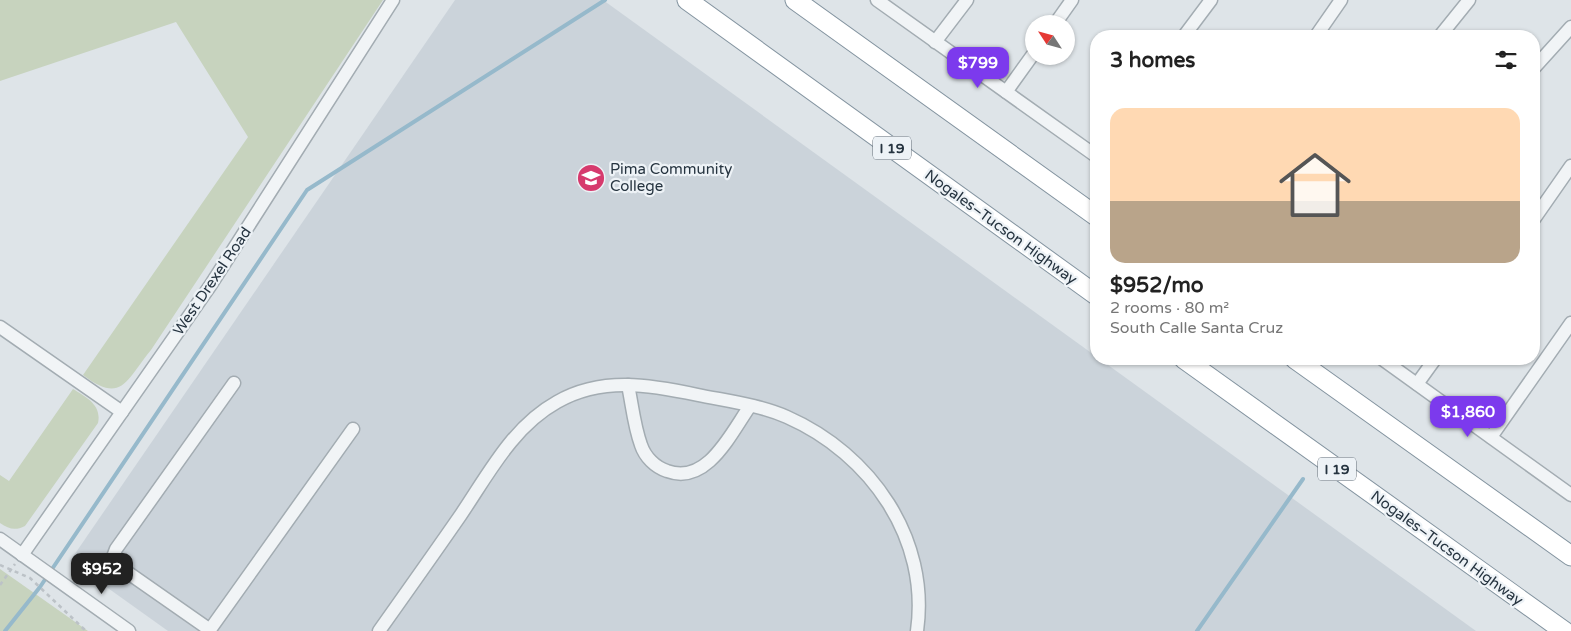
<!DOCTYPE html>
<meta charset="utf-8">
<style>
:root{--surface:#fff;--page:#f2f2f2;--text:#222;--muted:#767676;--line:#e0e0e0;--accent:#7c3aed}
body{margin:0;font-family:"Varela Round",sans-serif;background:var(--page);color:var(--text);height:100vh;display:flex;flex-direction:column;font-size:19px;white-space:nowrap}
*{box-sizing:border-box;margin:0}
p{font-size:16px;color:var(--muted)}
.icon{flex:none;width:28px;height:28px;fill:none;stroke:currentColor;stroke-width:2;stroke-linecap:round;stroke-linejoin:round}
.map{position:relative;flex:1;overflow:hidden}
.drawer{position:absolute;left:1090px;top:30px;width:450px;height:335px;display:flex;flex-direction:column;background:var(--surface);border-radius:20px;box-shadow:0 1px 4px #0004}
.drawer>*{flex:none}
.needle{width:32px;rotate:306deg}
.tools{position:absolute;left:1025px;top:15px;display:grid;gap:10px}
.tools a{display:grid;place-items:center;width:50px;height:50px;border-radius:50%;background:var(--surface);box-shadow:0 1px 4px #0004;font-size:25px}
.price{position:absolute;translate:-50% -42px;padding:0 11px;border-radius:10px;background:var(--accent);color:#fff;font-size:16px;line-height:32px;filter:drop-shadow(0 1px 2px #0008)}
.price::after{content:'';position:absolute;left:50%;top:30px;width:15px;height:11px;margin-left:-8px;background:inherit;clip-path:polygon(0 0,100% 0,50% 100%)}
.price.on{background:#222;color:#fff}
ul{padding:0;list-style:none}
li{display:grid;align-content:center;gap:10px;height:265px;padding:0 20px}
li+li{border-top:1px solid var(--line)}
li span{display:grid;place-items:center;height:155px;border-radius:15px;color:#555}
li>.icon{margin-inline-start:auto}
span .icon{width:90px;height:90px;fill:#fffc;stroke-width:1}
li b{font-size:21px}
h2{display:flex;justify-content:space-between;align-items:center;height:60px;padding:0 20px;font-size:21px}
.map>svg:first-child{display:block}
.built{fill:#cbd3da}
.green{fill:#c7d3be}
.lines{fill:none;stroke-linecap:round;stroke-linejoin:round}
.stream{stroke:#96b9cb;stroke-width:4}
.minor-casing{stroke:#a3acb2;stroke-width:15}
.highway-casing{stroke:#8494a0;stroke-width:21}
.path{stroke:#bcc2c7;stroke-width:2.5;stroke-dasharray:4 4;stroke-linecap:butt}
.minor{stroke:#f1f4f6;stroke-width:12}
.highway{stroke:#fff;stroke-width:19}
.labels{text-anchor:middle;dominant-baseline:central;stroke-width:4.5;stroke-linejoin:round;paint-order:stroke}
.shield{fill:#edf2f6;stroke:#626d77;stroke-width:1}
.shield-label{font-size:14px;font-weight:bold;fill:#263440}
.poi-label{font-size:15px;fill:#263440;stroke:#edf2f6;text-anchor:start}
.street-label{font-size:15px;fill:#263440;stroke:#edf2f6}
</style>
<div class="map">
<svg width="1571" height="631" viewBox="0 0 1571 631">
<rect width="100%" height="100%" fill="#dee4e8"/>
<!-- built -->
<polygon class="built" points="455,0 603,0 1476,631 168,631 70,561"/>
<!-- green -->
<g class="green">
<path d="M 0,0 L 383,0 L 151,350 C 126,380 122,405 83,375 L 248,137 L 176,22 L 0,81 Z"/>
<path d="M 73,389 C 86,397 102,405 98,423 L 25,526 C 15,531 9,529 0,523 L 0,475 L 9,481 Z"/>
<polygon points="0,569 88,631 0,631"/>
</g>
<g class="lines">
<!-- stream -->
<g class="stream">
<polyline points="5,631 40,587 307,190 605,0"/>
<polyline points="1197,631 1303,479"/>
</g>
<defs>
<g id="minor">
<polyline points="877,0 1096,156"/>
<polyline points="1055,24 1072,0"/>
<polyline points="1184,36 1211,0"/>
<polyline points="1316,36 1341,0"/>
<polyline points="1440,36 1469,0"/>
<polyline points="935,42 967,0"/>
<polyline points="1534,68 1571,27"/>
<polyline points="1006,92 1034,53"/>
<polyline points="1534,219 1571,166"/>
<polyline points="0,327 122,412"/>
<polyline points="1382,359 1571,495"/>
<polyline points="1417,384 1435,359"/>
<path d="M 628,385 C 632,404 634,426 641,445 C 645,457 655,467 667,471 C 707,486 731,433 750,406"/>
<polyline points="1491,437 1571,323"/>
<polyline points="0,539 129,631"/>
<polyline points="22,555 210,286 393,0"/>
<polyline points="210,630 117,565 113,557 116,549 234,383"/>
<polyline points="209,631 353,429"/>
<path d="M 379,631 C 406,593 433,555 460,516 C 488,475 512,427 557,402 C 602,376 651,385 698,395 C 727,401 760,405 787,417 C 871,454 930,539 917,631"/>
</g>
<g id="highway">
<polyline points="687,0 1096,295"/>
<polyline points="795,0 1096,216"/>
<polyline points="1184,359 1564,631"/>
<polyline points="1295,359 1571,556"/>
</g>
</defs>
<!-- minor casing -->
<use href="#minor" class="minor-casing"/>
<!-- highway casing -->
<use href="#highway" class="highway-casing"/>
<!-- path -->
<g class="path">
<polyline points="0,565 30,578 86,631"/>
<polyline points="0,585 15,564"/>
</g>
<!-- minor -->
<use href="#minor" class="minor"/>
<!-- highway -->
<use href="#highway" class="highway"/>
</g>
<!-- icons -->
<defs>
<symbol id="university-disc" viewBox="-11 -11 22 22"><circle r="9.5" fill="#d63a6d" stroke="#edf2f6"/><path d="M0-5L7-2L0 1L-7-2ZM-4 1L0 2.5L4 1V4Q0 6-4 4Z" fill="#fff"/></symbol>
</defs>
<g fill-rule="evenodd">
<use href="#university-disc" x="575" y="162" width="32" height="32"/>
</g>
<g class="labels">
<!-- shield labels -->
<g class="shield">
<rect x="873" y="136.5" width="38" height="23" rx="4"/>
<rect x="1318" y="457.5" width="38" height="23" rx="4"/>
</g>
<g class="shield-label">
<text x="892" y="148">I 19</text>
<text x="1337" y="469">I 19</text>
</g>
<!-- poi labels -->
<g class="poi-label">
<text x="610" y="169">Pima Community<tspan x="610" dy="17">College</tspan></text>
</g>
<!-- street labels -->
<g class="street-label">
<text transform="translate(1001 227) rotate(36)">Nogales–Tucson Highway</text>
<text transform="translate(212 281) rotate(-56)">West Drexel Road</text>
<text transform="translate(1447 548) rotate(36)">Nogales–Tucson Highway</text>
</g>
</g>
</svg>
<div class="tools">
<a><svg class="needle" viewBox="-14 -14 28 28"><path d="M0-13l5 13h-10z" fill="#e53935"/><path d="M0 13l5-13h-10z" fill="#767676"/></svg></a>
</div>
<b class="price" style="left:978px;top:89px">$799</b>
<b class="price" style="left:1468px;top:438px">$1,860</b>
<b class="price on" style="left:102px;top:595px">$952</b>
<section class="drawer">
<h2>3 homes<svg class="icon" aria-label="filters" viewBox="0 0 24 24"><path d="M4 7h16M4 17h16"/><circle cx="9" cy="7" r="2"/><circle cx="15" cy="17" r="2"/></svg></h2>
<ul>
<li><span style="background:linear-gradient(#ffd9b3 60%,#b9a48a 0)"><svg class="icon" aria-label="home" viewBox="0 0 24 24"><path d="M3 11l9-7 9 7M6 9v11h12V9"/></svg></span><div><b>$952/mo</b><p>2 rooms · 80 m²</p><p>South Calle Santa Cruz</p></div></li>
</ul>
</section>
</div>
